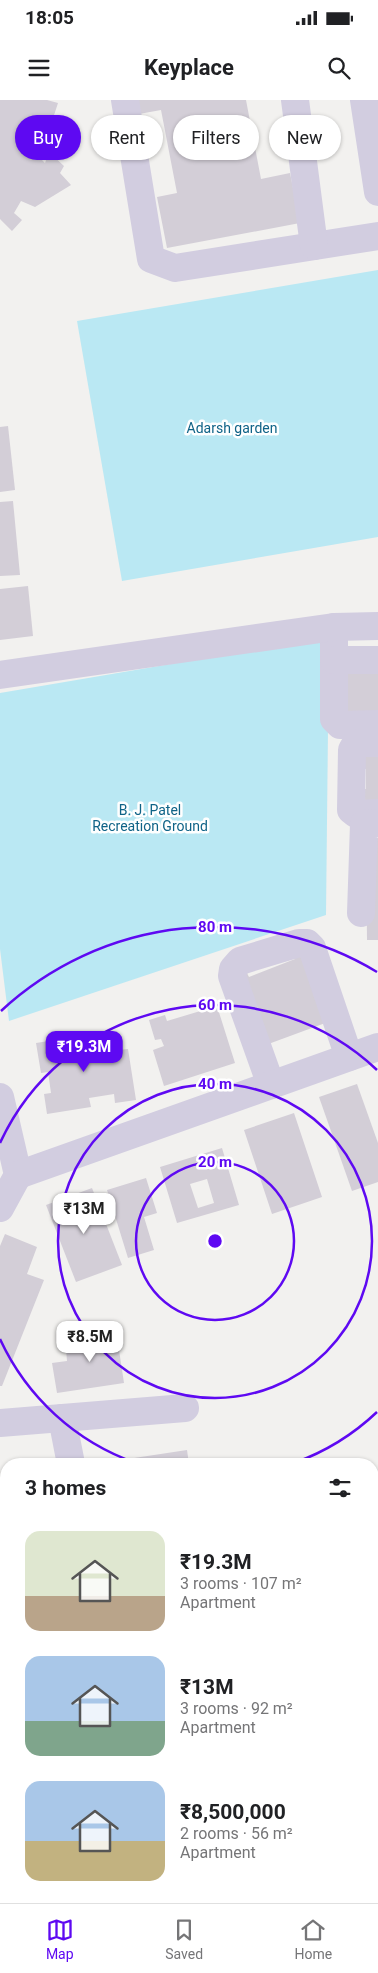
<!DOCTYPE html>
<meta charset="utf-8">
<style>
:root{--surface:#fff;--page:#f2f2f2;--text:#202124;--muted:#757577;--line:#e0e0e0;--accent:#5e09f2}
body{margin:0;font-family:Roboto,sans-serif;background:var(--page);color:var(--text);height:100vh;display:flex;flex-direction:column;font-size:19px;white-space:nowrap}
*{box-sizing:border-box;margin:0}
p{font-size:16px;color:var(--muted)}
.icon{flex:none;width:28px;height:28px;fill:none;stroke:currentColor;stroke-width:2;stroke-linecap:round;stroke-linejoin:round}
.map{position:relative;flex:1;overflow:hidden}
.side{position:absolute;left:0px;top:1358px;width:379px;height:446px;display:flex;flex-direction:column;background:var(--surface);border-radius:20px 20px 0 0;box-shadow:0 1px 4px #0004}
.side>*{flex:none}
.top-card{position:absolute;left:15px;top:15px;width:349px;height:45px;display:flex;gap:10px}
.price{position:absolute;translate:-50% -42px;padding:0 11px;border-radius:10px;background:#fff;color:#222;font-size:16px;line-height:32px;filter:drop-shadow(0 1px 2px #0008)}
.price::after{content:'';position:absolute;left:50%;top:30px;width:15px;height:11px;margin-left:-8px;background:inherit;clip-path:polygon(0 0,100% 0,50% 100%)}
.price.selected{background:var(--accent);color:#fff}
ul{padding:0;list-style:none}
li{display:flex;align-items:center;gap:15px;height:125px;padding:0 25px}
li span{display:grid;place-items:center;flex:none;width:140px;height:100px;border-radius:15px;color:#555}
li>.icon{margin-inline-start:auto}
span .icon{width:60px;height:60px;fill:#fffc;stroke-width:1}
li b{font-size:21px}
h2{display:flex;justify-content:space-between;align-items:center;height:60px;padding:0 25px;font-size:21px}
.chip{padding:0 18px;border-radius:22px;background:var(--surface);box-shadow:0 1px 4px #0004;font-size:18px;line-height:45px}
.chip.selected{background:var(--accent);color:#fff}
.status{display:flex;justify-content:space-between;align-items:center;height:35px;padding:0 25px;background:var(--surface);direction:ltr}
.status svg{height:14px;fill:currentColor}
header{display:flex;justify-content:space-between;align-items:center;height:65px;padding:0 25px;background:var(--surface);font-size:22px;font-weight:700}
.tabs{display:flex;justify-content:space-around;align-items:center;height:70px;border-top:1px solid var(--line);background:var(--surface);font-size:14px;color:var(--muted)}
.tabs a{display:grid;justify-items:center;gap:2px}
.tabs .selected{color:var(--accent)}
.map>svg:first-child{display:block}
.green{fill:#bae8f3}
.building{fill:#d3ced7;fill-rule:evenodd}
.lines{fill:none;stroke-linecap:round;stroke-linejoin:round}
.street{stroke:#d2cde0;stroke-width:28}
.ring{fill:none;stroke:#5e09f2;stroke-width:2.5}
.labels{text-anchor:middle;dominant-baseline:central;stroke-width:5;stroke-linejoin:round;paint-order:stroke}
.park-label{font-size:14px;fill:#0f6387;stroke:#fff}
.centre{fill:#5e09f2;stroke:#fff;stroke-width:2.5}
.ring-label{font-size:15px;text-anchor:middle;font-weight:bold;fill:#5e09f2;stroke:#fff;stroke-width:5;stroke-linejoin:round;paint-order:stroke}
</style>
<div class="status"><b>18:05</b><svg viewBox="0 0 49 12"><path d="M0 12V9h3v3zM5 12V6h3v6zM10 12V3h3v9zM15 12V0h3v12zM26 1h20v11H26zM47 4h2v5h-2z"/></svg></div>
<header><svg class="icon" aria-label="menu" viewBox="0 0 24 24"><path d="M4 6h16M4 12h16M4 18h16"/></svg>Keyplace<svg class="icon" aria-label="search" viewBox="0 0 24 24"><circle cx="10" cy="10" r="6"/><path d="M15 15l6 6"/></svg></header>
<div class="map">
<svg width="378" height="1803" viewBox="0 0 378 1803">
<rect width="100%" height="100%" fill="#f2f1ef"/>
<!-- green -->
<g class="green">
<polygon points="378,170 378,437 122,481 77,221"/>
<polygon points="329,537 326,815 9,921 0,849 0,593"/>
</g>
<!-- building -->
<g class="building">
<polygon points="0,0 47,0 58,3 40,58 45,63 49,52 64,66 60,73 71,85 35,107 21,101 14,113 22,120 12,131 0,119"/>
<polygon points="136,0 246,0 261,79 290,73 300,123 167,148 157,97 177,93 161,10 139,14"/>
<polygon points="8,326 15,390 0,392 0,327"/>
<polygon points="13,401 20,475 0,476 0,402"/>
<polygon points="28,486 33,536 0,540 0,489"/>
<polygon points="378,567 378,618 343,619 343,568"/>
<polygon points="355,648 378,648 378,709 356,709 356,689 366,689 366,669 355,669"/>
<polygon points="378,738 378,840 367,840 366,739"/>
<polygon points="301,850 328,922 263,946 236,874 246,871 249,877 295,859 293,853"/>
<polygon points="217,906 235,963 164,986 153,950 164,946 161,939 155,940 149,920 165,915 167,921"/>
<polygon points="74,937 75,941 92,938 93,946 116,942 118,950 128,949 136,1000 115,1003 114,994 89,998 91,1007 47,1014 44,994 51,993 48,972 41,973 36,943"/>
<polygon points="357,984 378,1043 378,1082 352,1091 319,997"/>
<polygon points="294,1013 322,1097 272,1114 244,1030"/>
<path d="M 222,1048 L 239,1105 L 177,1123 L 160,1067 ZM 207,1079 L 214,1103 L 198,1108 L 190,1084 Z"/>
<polygon points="146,1078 157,1113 144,1117 154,1150 128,1158 107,1090"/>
<polygon points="92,1088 122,1165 76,1182 46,1105"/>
<polygon points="5,1134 37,1147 27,1174 44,1180 2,1286 0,1286 0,1146"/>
<polygon points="116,1230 124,1283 57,1293 52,1263 67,1261 66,1249 72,1248 69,1232 81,1231 81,1236"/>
<polygon points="187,1350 189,1364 101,1364 101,1363"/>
<rect x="0" y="1412" width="6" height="144"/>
<polygon points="35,1798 60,1798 77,1802 34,1803"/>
<polygon points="83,1798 139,1798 138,1803 82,1803"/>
<polygon points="194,1798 237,1801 237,1803 194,1803"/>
</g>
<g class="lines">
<!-- street -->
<g class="street">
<polyline points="125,0 151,159 175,168 378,136"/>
<polyline points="295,0 314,146"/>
<polyline points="364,0 378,92"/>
<polyline points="334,527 334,619 340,625 378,624"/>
<polyline points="334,560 378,560"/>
<polyline points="0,575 334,527 378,526"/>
<polyline points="378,643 356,643 352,650 351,710 356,714 378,713"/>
<polyline points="361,813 364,724 378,723"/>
<polyline points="271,985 232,876 233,869 240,861 299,843 307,843 312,848 349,957"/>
<polyline points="0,997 18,1075 0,1108"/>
<polyline points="18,1075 378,947"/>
<polyline points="62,1318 71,1364"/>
<polyline points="0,1323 185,1308"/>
</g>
</g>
<!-- distance rings -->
<g class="ring">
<circle cx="215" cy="1141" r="79"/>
<circle cx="215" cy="1141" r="157"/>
<path d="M377 1312A236 236 0 0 1 294 1363M136 1363A236 236 0 0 1 0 1239M0 1043A236 236 0 0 1 377 970"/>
<path d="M1 911A314 314 0 0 1 377 872"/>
</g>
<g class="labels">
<!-- park labels -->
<g class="park-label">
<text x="232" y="328">Adarsh garden</text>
<text x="150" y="710">B. J. Patel<tspan x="150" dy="16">Recreation Ground</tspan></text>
</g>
</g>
<circle cx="215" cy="1141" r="8" class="centre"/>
<g class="ring-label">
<text x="215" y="832">80 m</text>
<text x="215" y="910">60 m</text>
<text x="215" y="989">40 m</text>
<text x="215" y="1067">20 m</text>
</g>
</svg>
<b class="price selected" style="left:84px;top:973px">₹19.3M</b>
<b class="price" style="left:84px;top:1135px">₹13M</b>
<b class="price" style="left:90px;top:1263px">₹8.5M</b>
<div class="top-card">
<a class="chip selected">Buy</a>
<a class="chip">Rent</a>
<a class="chip">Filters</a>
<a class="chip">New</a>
</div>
<section class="side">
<h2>3 homes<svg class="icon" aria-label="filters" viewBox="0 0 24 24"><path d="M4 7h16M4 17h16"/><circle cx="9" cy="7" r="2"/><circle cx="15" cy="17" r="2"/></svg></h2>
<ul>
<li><span style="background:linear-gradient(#dfe7d0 65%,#b9a48a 0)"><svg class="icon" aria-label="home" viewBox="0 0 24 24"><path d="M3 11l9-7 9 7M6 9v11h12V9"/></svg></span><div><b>₹19.3M</b><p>3 rooms · 107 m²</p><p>Apartment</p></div></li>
<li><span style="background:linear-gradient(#a9c7e8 65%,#7fa58c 0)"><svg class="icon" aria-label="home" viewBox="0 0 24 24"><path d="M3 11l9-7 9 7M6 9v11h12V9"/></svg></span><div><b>₹13M</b><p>3 rooms · 92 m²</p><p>Apartment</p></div></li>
<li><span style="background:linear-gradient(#a9c7e8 60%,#c2b280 0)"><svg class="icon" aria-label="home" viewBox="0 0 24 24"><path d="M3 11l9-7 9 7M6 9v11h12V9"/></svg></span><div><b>₹8,500,000</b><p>2 rooms · 56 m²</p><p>Apartment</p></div></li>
</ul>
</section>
</div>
<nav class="tabs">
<a class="selected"><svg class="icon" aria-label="map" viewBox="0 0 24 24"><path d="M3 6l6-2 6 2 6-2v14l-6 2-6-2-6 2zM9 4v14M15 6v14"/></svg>Map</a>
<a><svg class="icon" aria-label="saved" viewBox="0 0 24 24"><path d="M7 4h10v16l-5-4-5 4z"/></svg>Saved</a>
<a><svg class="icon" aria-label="home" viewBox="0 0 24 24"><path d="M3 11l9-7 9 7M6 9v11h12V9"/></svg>Home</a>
</nav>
